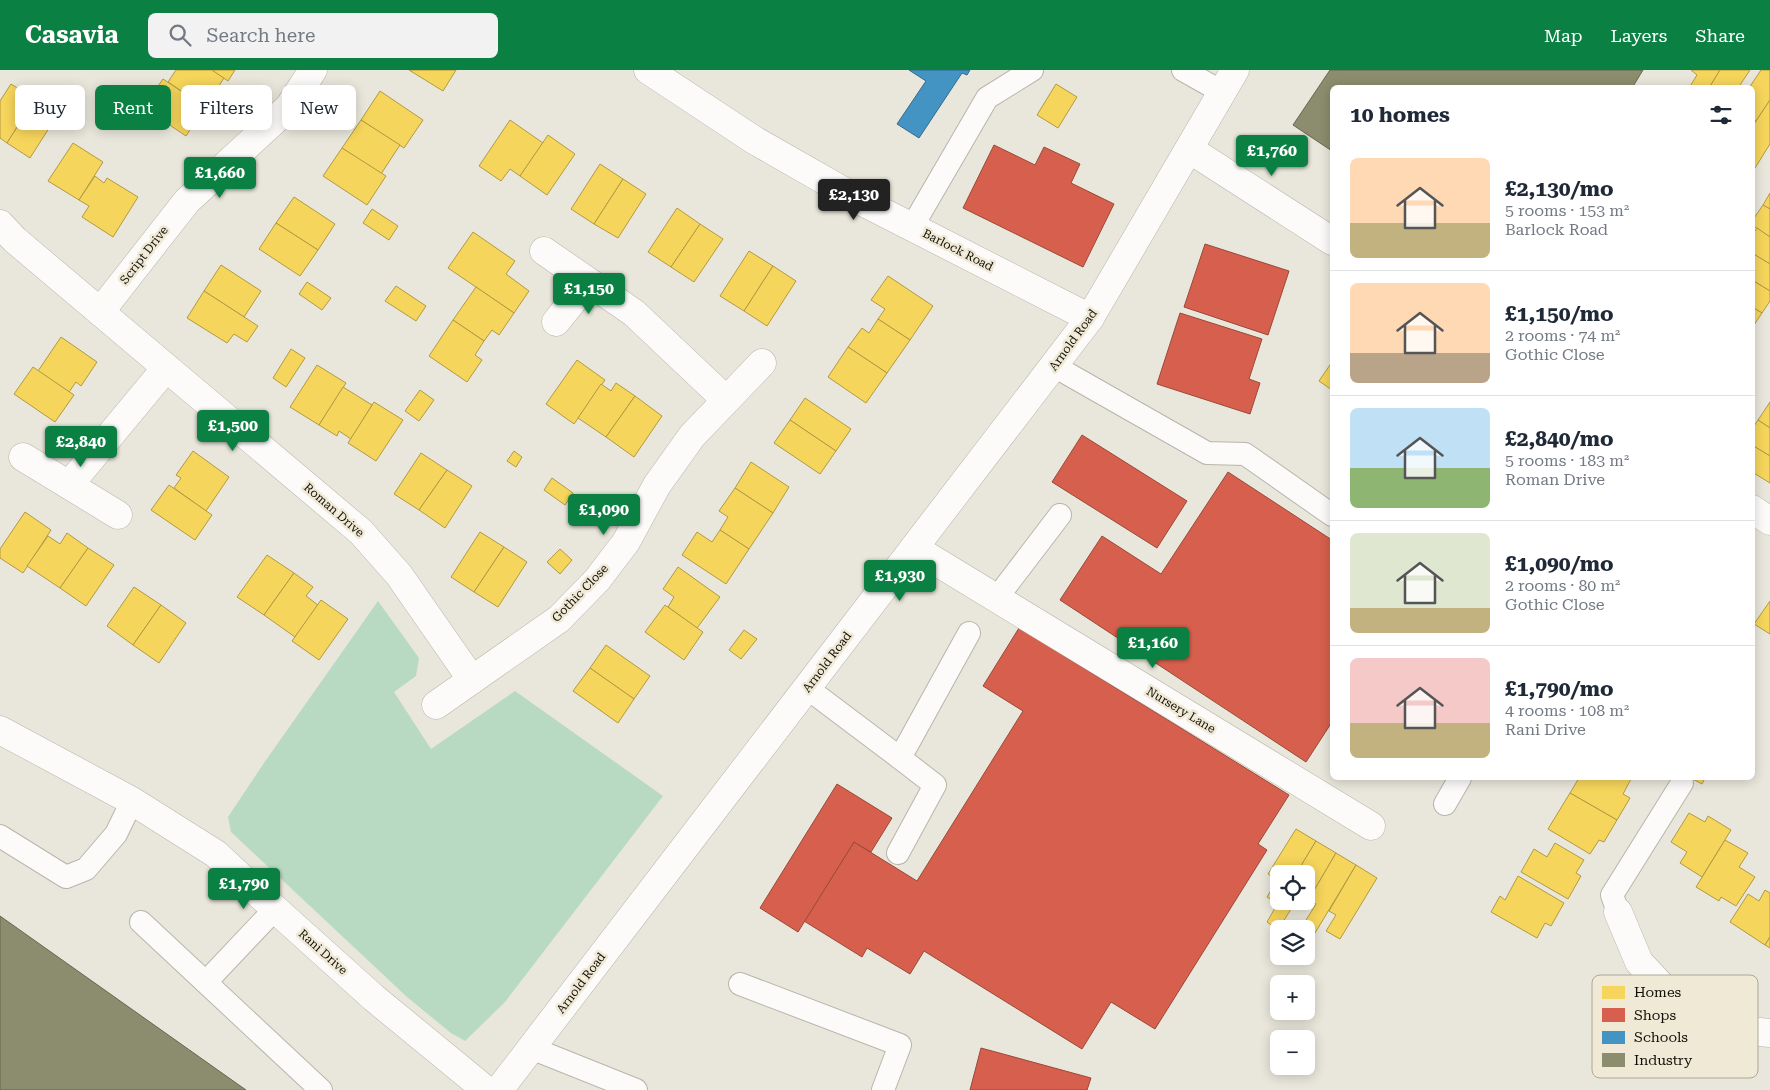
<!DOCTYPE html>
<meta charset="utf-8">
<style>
:root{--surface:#fff;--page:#f2f2f3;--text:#1f2937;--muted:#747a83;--line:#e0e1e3;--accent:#0b8043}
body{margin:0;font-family:"Roboto Serif",serif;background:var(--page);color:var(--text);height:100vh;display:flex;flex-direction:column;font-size:19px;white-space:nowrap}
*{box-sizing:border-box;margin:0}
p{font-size:16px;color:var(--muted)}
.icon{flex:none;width:28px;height:28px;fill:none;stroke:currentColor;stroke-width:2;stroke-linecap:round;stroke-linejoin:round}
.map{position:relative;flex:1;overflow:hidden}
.sheet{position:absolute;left:1330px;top:15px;width:425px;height:695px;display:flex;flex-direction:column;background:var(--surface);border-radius:8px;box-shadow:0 2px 12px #0003}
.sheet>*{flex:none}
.banner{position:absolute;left:15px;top:15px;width:475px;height:45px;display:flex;gap:10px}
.fabs{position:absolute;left:1270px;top:795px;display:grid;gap:10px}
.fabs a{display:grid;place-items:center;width:45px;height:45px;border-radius:8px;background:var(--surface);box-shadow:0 2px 12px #0003;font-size:25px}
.price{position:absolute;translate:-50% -42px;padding:0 11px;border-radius:5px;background:var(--accent);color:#fff;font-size:16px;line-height:32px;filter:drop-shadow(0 1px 2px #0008)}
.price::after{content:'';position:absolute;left:50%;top:30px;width:15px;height:11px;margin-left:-8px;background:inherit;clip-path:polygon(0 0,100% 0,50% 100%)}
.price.active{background:#222;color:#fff}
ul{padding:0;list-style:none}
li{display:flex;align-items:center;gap:15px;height:125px;padding:0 20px}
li+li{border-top:1px solid var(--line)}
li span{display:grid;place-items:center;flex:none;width:140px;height:100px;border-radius:8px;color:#555}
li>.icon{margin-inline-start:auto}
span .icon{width:60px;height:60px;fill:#fffc;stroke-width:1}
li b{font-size:21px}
h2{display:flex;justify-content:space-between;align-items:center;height:60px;padding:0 20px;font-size:21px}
.chip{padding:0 18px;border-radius:8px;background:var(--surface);box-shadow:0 2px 12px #0003;font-size:18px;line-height:45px}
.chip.active{background:var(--accent);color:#fff}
header{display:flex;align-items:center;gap:30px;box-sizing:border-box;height:70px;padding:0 25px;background:var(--accent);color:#fff}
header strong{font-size:24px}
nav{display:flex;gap:28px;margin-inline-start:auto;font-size:18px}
.search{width:350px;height:45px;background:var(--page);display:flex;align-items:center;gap:12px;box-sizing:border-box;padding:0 18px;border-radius:8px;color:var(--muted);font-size:19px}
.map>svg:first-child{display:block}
.green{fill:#b9dac2}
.homes{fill:#f6d55c;stroke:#b19a43}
.shops{fill:#d6604d;stroke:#9b4838}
.schools{fill:#4393c3;stroke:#346b8b}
.industry{fill:#8c8c6e;stroke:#67664f}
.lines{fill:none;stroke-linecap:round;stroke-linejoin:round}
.lane-casing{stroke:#b8b5ac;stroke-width:24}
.street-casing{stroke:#b8b5ac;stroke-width:29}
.secondary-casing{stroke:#b8b5ac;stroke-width:29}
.lane{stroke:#fcfbfa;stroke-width:22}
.street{stroke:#fcfbfa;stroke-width:28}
.secondary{stroke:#fcfbfa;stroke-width:28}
.labels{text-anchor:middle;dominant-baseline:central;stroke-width:5;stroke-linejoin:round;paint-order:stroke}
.street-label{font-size:12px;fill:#110f08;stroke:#efe9d5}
.key{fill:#efe9d5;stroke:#aca898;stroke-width:1}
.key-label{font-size:14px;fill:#110f08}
</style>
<header>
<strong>Casavia</strong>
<div class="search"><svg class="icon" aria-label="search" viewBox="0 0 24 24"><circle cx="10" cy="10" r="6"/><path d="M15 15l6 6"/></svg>Search here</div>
<nav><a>Map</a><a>Layers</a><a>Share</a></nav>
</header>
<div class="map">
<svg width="1770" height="1020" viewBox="0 0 1770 1020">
<rect width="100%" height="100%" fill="#e9e6db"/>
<!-- green -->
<polygon class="green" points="378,531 419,588 416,606 394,622 431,679 515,621 663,726 505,932 465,971 451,963 407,927 231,762 228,747 264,693"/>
<!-- homes -->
<g class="homes">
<polygon points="176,0 212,0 224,8 211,28 205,24 199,33 168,12"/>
<polygon points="212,0 235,0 228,11"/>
<polygon points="409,0 456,0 443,21"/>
<polygon points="1691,0 1720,0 1709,18 1689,18 1697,5"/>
<polygon points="1720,0 1750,0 1738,18 1709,18"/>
<polygon points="1761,0 1770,0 1770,30 1756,51 1752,49 1752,18 1749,18"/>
<polygon points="163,9 205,37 186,66 143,37"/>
<polygon points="11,14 35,29 7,73 0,68 0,31"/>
<polygon points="1056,14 1077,27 1058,58 1037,45"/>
<polygon points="380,21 423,50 404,78 361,50"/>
<polygon points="35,29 58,44 30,88 7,73"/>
<polygon points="1770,30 1770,74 1755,98 1752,97 1752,57"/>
<polygon points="361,50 400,75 381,104 342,78"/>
<polygon points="510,50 543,73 520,106 510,99 501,111 479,96"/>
<polygon points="548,65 575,84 547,125 520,106"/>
<polygon points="73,73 103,92 79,130 48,111"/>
<polygon points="342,78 386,106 367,135 323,106"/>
<polygon points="600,94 623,109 594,154 571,139"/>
<polygon points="95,106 104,113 107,108 138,127 113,167 82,147 89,136 79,130"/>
<polygon points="623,109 646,124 618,168 594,154"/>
<polygon points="1770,123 1770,139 1763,135"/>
<polygon points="294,127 335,154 318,180 276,153"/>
<polygon points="1763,135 1770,139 1770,167 1752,155 1752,151"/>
<polygon points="677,138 700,154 671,197 648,182"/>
<polygon points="372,139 398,156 389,170 363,153"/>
<polygon points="276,153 318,180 300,206 259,179"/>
<polygon points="700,154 723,169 694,212 671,197"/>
<polygon points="1757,158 1770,167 1770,194 1752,183 1752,165"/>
<polygon points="473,162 515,191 506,204 529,221 514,243 448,198"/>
<polygon points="749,181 773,196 744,241 720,226"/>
<polygon points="1752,183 1770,194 1770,221 1752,210"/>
<polygon points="221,195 261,221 244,247 204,221"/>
<polygon points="773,196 796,211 767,256 744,241"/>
<polygon points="888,206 933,236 910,270 878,249 885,239 871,230"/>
<polygon points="1752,210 1770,221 1770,231 1762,243 1752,237"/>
<polygon points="307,212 331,228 322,240 299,224"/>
<polygon points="396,216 426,236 416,251 385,231"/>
<polygon points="476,217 514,243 499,265 492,260 484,271 453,250"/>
<polygon points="204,221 258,256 247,272 234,264 227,273 187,248"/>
<polygon points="1752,237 1762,243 1752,258"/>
<polygon points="878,249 910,270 887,303 848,277 862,258 869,263"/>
<polygon points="453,250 484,271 475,285 482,290 467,312 429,286"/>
<polygon points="61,267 97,292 81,316 76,312 69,322 38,301"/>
<polygon points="848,277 887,303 866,333 828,307"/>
<polygon points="291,279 305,288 286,317 273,308"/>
<polygon points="577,290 605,310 574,354 546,334"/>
<polygon points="1332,292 1332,320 1319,311"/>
<polygon points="317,295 346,313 319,355 290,337"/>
<polygon points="33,297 74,325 55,352 14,324"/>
<polygon points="616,313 635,326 606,367 578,348 601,314 611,321"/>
<polygon points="343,317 372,335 351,369 339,361 337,366 319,355"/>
<polygon points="420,320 434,330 419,351 405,341"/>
<polygon points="635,326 662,346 634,387 606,367"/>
<polygon points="805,328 851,359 836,381 790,350"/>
<polygon points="374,332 403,350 376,391 348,373"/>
<polygon points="1770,332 1770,358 1758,350"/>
<polygon points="790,350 836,381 820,404 774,373"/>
<polygon points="1758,350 1770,358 1770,386 1752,375 1752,359"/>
<polygon points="1752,375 1770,386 1770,413 1752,402"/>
<polygon points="193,381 229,407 206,441 174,418 181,408 176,405"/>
<polygon points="514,381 522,387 516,397 507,391"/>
<polygon points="421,383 447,400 419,440 394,424"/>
<polygon points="751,392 789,417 773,443 735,418"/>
<polygon points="447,400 472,416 445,458 419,440"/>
<polygon points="552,408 573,423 565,435 544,420"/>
<polygon points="169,415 212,445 195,470 151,440"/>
<polygon points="735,418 773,443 749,479 720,460 728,447 719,441"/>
<polygon points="25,442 51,460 23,503 0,488 0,479"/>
<polygon points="720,460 749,479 726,514 682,485 697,462 712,472"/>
<polygon points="480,462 504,477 474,522 451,507"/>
<polygon points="67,463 88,478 60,518 27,496 48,466 60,474"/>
<polygon points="504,477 527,492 498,537 474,522"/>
<polygon points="88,478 114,495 86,536 60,518"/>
<polygon points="560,479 572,490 560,504 547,492"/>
<polygon points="267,485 294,503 264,545 237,527"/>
<polygon points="678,497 720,527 697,558 668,537 674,527 663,519"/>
<polygon points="294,503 313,517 306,526 318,535 295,567 264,545"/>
<polygon points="134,517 161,535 133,575 107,556"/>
<polygon points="321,530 348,549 319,590 292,571"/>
<polygon points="1770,531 1770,564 1754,554"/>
<polygon points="161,535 186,553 159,593 133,575"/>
<polygon points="665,535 703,562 684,590 645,562"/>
<polygon points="744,560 757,569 741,589 729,580"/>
<polygon points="606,575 650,606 634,629 590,598"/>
<polygon points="590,598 634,629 618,653 573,621"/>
<polygon points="1579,708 1628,708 1631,709 1623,724 1630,728 1617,750 1570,723"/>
<polygon points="1691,708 1705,708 1702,714"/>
<polygon points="1570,723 1617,750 1604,772 1599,770 1590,784 1548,759"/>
<polygon points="1689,743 1705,752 1708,746 1731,760 1702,807 1680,793 1687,782 1671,772"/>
<polygon points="1296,759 1316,771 1296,804 1279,804 1279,831 1278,834 1267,827 1277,810 1268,804"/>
<polygon points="1725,770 1748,783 1739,797 1755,807 1736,836 1721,827 1719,831 1696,817"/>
<polygon points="1316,771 1336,783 1309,829 1306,827 1306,804 1296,804"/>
<polygon points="1555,773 1584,790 1576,803 1581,806 1568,829 1521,802 1534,779 1547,787"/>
<polygon points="1336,783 1356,795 1315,863 1303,855 1316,834 1309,829"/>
<polygon points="1356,795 1377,808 1340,869 1326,861 1336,845 1329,841"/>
<polygon points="1518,806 1564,833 1551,856 1545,853 1537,868 1491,842 1500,826 1505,830"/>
<polygon points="1765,820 1770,823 1770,867 1765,875 1730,852 1748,824 1759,831"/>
<polygon points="1279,831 1296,831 1278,860 1267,852"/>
<polygon points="1770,867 1770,878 1765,875"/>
</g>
<!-- shops -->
<g class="shops">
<polygon points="994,75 1035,95 1044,77 1080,94 1071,113 1114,134 1083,197 963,138"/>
<polygon points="1205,174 1289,201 1268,265 1184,237"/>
<polygon points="1180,243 1262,269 1249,309 1260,313 1250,344 1157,314"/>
<polygon points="1082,365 1187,431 1157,478 1052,412"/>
<polygon points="1228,402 1332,470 1332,652 1306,692 1060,530 1102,466 1161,504"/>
<polygon points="1019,558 1289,725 1258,774 1267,780 1155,959 1111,932 1082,979 924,881 910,904 867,878 862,887 804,851 854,772 917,811 1023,641 983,616"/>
<polygon points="837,714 892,748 871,782 854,772 798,862 760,838"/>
<polygon points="981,978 1091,1008 1087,1020 970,1020"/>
</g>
<!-- schools -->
<polygon class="schools" points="909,0 970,0 967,5 962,3 919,68 897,54 926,11"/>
<!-- industry -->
<g class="industry">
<polygon points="1330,0 1643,0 1632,18 1332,18 1332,81 1293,55"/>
<polygon points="0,846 246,1020 0,1020"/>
</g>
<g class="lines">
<defs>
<g id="lane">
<polyline points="1183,0 1222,22"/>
<polyline points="912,157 987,28 1032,0"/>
<polyline points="1054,296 1207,383 1245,384 1332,445"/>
<polyline points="996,529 1060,445"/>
<polyline points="807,618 900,688 969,563"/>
<polyline points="1445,734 1460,708"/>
<polyline points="0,766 66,807 86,799 116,764 132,731"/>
<polyline points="898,783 935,715 900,688"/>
<polyline points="1618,842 1612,825 1682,713"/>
<polyline points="141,852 321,1020"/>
<polyline points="206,912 275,839"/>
<polyline points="740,914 900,975 883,1020"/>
<polyline points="531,978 636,1020"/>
</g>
<g id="street">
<polyline points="648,0 754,70 859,130 1090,248"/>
<polyline points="1189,79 1332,171"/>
<polyline points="0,154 15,170 361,462 399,505 472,610"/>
<polyline points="544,181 634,243 726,330"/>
<polyline points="100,242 187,131 289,37 313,0"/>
<polyline points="556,252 588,212"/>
<polyline points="23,387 118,445"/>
<polyline points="69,415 166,298"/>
<polyline points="1752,439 1770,451"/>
<polyline points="914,478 1371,756"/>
<polyline points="436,635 559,549 597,510 626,472 657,415 692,366 762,293"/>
<polyline points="0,660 132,731 216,784 275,839 374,928 486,1020"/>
<polyline points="1618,842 1639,892 1668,923 1711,948 1751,961 1770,963"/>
</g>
<polyline id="secondary" points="499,1020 1090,248 1235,0"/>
</defs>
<!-- lane casing -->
<use href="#lane" class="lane-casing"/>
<!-- street casing -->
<use href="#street" class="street-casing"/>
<!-- secondary casing -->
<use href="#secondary" class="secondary-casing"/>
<!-- lane -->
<use href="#lane" class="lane"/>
<!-- street -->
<use href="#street" class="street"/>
<!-- secondary -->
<use href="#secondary" class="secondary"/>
</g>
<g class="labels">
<!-- street labels -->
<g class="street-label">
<text transform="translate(958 180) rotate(27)">Barlock Road</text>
<text transform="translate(144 185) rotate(-52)">Script Drive</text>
<text transform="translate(1073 270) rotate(-54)">Arnold Road</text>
<text transform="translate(334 440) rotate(41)">Roman Drive</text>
<text transform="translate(580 523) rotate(-46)">Gothic Close</text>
<text transform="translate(827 592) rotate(-53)">Arnold Road</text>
<text transform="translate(1181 640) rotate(31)">Nursery Lane</text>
<text transform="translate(323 882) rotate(42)">Rani Drive</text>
<text transform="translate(581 913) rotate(-53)">Arnold Road</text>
</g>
</g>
<!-- legend -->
<rect x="1592" y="905" width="166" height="103" rx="8" class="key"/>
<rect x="1602" y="916" width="23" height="13" fill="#f6d55c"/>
<rect x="1602" y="938" width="23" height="14" fill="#d6604d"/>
<rect x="1602" y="961" width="23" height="13" fill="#4393c3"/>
<rect x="1602" y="983" width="23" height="14" fill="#8c8c6e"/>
<g class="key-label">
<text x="1634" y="927">Homes</text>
<text x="1634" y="950">Shops</text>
<text x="1634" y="972">Schools</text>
<text x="1634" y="995">Industry</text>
</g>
</svg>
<div class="fabs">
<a><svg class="icon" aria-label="locate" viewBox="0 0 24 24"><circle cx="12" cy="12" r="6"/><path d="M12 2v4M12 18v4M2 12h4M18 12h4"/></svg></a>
<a><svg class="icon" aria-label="layers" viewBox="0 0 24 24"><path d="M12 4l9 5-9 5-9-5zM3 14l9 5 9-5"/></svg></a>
<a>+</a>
<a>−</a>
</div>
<b class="price" style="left:1272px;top:107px">£1,760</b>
<b class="price" style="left:220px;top:129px">£1,660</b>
<b class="price active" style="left:854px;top:151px">£2,130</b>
<b class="price" style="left:589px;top:245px">£1,150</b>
<b class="price" style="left:233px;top:382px">£1,500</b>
<b class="price" style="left:81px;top:398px">£2,840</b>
<b class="price" style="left:604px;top:466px">£1,090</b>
<b class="price" style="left:900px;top:532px">£1,930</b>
<b class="price" style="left:1153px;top:599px">£1,160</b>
<b class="price" style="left:244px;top:840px">£1,790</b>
<div class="banner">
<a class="chip">Buy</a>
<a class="chip active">Rent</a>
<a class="chip">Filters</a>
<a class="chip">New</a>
</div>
<section class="sheet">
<h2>10 homes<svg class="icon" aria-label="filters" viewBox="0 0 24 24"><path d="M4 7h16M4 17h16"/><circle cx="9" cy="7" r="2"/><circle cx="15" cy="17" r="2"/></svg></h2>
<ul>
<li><span style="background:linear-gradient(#ffd9b3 65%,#c2b280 0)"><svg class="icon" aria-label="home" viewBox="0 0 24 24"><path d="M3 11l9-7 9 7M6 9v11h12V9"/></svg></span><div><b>£2,130/mo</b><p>5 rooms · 153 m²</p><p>Barlock Road</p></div></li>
<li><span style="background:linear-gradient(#ffd9b3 70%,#b9a48a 0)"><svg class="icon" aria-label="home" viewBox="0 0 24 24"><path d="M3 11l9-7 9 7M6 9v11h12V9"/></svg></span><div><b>£1,150/mo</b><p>2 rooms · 74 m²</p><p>Gothic Close</p></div></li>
<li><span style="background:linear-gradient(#bfe0f5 60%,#8fb573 0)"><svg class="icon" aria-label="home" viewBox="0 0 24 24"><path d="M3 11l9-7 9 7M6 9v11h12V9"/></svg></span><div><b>£2,840/mo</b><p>5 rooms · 183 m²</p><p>Roman Drive</p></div></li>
<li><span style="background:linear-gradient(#dfe7d0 75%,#c2b280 0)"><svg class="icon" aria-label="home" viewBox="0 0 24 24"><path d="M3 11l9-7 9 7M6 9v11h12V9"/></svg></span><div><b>£1,090/mo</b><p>2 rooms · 80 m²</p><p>Gothic Close</p></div></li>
<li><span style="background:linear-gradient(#f6c9c9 65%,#c2b280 0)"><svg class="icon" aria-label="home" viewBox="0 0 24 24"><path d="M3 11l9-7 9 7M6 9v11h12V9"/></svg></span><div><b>£1,790/mo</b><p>4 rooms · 108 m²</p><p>Rani Drive</p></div></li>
</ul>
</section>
</div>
